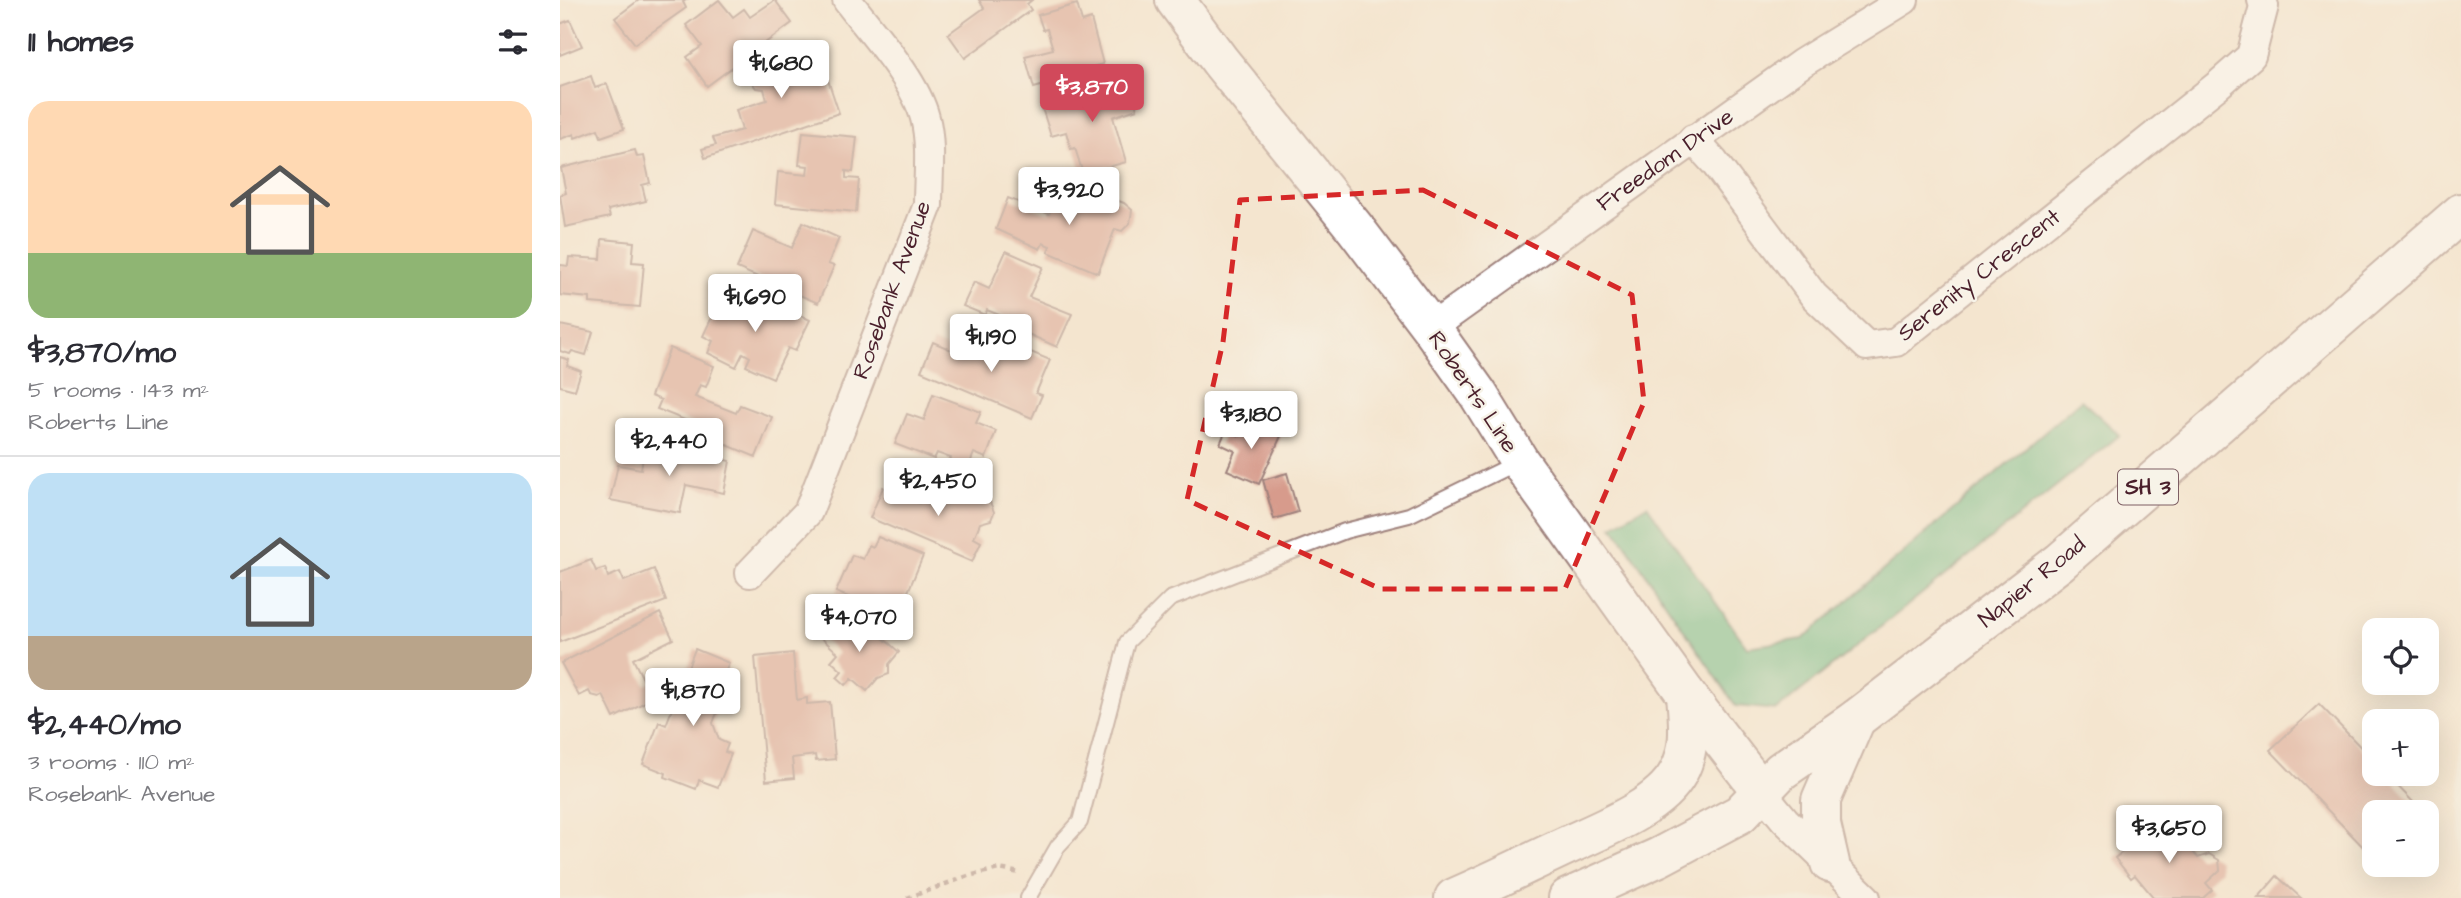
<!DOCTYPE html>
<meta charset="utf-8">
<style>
:root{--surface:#fff;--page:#f2f2f3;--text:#2b2b33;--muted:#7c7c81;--line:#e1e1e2;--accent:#d1495b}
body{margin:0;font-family:"Architects Daughter",sans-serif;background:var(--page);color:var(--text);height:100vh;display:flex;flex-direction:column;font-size:26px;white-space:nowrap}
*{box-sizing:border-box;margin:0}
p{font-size:23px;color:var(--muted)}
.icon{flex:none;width:38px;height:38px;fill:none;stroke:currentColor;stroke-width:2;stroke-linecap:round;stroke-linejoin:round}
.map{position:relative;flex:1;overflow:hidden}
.details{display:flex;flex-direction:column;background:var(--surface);width:560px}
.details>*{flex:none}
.tools{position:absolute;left:1802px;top:618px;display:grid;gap:14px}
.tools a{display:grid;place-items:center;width:77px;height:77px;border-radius:14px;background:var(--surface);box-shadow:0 7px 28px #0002;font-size:35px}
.price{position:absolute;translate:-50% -60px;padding:0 16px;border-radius:7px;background:#fff;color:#222;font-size:23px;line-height:46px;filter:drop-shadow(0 2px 4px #0008)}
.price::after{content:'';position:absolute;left:50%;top:42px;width:21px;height:16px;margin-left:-10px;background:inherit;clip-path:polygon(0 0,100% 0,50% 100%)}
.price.selected{background:var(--accent);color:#fff}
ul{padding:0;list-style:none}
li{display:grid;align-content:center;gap:14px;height:371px;padding:0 28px}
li+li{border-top:2px solid var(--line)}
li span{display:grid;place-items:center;height:217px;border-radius:21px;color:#555}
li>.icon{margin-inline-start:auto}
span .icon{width:126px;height:126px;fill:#fffc;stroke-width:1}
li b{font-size:30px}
h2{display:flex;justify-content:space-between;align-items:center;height:84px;padding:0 28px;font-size:30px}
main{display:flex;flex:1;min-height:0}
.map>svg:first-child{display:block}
.forest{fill:#6aba85;stroke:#5a6c58;stroke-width:2}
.building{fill:#d79b8c}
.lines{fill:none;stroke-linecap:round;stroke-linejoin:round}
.lane-casing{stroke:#9f827d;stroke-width:18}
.street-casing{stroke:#9f827d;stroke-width:32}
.secondary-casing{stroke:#9f827d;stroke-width:42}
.highway-casing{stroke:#9f827d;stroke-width:42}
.path{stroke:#9f827d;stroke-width:4.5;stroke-dasharray:5 5;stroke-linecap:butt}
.lane{stroke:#fff;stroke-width:14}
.street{stroke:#fff;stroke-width:28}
.secondary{stroke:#fff;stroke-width:38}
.highway{stroke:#fff;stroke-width:38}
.marked{fill:none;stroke:#d62828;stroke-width:5;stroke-dasharray:14 9;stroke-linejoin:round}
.labels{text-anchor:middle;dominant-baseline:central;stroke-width:5;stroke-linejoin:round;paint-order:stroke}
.shield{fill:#f7f3e8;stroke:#7e5f64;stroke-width:2}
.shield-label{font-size:21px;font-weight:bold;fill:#4a1f2b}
.street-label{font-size:23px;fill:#4a1f2b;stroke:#f7f3e8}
</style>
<main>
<section class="details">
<h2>11 homes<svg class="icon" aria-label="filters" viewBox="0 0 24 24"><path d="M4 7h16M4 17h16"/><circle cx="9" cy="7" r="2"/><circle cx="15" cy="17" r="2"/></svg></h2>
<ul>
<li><span style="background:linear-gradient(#ffd9b3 70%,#8fb573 0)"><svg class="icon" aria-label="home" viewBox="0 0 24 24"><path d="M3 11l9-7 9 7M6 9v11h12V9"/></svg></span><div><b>$3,870/mo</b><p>5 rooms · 143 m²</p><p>Roberts Line</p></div></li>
<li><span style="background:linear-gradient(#bfe0f5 75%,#b9a48a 0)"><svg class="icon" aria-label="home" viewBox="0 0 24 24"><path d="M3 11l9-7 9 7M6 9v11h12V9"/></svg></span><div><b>$2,440/mo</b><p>3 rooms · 110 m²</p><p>Rosebank Avenue</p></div></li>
</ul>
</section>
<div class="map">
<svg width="1901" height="898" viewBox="0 0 1901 898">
<rect width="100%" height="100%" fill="#f7f3e8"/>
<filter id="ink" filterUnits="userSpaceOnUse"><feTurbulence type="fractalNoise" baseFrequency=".0143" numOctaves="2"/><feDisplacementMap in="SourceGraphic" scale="14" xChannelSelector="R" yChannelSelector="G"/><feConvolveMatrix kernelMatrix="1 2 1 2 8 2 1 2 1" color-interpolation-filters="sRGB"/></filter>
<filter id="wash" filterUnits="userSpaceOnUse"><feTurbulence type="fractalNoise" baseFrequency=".00686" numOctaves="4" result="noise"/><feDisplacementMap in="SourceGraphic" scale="28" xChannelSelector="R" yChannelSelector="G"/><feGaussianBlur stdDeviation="1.57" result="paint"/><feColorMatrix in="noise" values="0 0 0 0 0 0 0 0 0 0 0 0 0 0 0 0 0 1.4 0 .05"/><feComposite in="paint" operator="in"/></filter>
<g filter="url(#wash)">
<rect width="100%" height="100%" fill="#f4e5cf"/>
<!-- forest -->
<polygon class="forest" points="1521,400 1560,435 1217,710 1176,706 1053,526 1087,505 1187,647 1243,639"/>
<g id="blocks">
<!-- building -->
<g class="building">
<polygon points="79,0 126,0 123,2 126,8 75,44 55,18"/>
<polygon points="159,0 173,17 184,9 190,17 215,0 232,23 147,86 127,57 142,46 126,25"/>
<polygon points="419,0 472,0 467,4 471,10 405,58 388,34 424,8"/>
<polygon points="517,4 522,22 531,19 543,64 535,66 537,70 474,88 465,56 493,49 487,29 483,30 478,15"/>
<polygon points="10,20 22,46 0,55 0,24"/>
<polygon points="247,44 254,66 240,70 242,75 264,68 279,113 145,158 142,149 156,145 153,138 182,130 176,110 207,100 204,89 196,88 193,84 192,76 196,71 193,62"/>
<polygon points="31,76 35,88 47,84 64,129 41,137 38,129 15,138 14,134 0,139 0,87"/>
<polygon points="568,79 577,109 553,117 566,162 523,174 515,148 511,149 506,132 491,136 481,105"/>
<polygon points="243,132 297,137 293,172 286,171 286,178 299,179 296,212 215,204 218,172 247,175 248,166 239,165"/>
<polygon points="75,150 77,157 84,156 90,183 82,185 86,201 48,210 50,217 5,227 0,195 6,193 1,168"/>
<polygon points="531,191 564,203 572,210 570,223 562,231 555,229 538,273 488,252 490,246 483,243 480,249 436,229 448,198 489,214 496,196 514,202 516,195 528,199"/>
<polygon points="243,222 279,238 268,264 274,266 258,303 177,268 193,231 232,248"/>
<polygon points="42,239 74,242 72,262 84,263 80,307 30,303 30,298 0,295 0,265 8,266 9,257 41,259"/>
<polygon points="446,251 483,267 469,297 512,314 497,347 459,330 462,324 427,310 425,315 403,306 414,282 429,289"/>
<polygon points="199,295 250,320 235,351 228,348 213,378 186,366 190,357 183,353 176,367 148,353 153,341 143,336 162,296 192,310"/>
<polygon points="0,325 33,332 26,355 12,351 10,354 0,351"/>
<polygon points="417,335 442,345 440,349 462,358 466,350 490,360 476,393 482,395 472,418 361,371 373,342 408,357"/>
<polygon points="110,348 154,366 146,387 140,385 135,397 176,413 180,405 212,417 196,457 157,441 160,434 97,409 101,400 91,396"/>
<polygon points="0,357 9,360 7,366 21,371 15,390 0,386"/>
<polygon points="373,394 421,412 416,423 436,431 426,458 414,453 408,468 390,461 391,458 377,453 374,459 335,444 347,414 364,420"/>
<polygon points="688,421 721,436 699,484 667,470 675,451 660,444 666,430 680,436"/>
<polygon points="99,443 135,450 134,453 170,461 164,493 126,485 120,513 50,500 58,465 81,469 83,458 96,460"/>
<polygon points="727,473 738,512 714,519 703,480"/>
<polygon points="388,480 424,496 430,502 434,512 431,520 420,523 414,538 421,542 412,562 310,518 323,487 359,503 364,493 371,497 370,494 383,489 384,493"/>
<polygon points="318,537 363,556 337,618 276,592 292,555 303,559 309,545 313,547"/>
<polygon points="31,560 36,571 45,568 48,577 60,572 64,581 94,569 106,601 0,642 0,572"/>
<polygon points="100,613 113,639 73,659 86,685 92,682 99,695 54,718 43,695 39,697 31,695 29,691 19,696 1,663"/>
<polygon points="276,617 297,635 314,630 339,652 329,664 329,674 318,678 307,691 292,678 286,685 277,677 282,671 271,661 278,653 259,636"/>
<polygon points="135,649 169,663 155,697 162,700 153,723 159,740 168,744 165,752 171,754 158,787 139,780 136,789 105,777 106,773 83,764 99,722 106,725"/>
<polygon points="233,653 237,700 247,698 247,704 270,702 275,759 256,761 255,755 232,758 234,778 206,781 195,657"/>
<polygon points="1759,704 1815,762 1815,774 1826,774 1858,807 1853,812 1815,812 1815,849 1810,854 1710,750"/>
<polygon points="1605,818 1638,858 1649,854 1659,860 1660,870 1646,883 1652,890 1643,898 1594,898 1575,875 1571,878 1555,858"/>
<polygon points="1717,876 1741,898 1698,898"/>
</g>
</g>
</g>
<g filter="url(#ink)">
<use href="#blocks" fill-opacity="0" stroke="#9f827d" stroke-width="2"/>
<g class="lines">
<defs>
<polyline id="lane" points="468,898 498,846 520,822 567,642 610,599 785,531 849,515 958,462"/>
<g id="street">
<polyline points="1133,139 1154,162 1254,296 1307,346 1336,342 1658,85 1691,56 1704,6 1702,0"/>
<polyline points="871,328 1242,63 1344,0"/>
<path d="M 190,573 L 248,512 L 368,205 C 368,177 372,145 365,118 C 355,79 311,32 287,0"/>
<polyline points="1201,791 1225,820 1306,898"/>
</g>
<polyline id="secondary" points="615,0 660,61 795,228 871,328 918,394 960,462 1126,694 1201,791"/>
<g id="highway">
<polyline points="1270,863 1261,824 1261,800 1296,719"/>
<path d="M 894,898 C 929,883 963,866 997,850 C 1034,832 1098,810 1118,773 C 1132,748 1128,721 1126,694"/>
<polyline points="1008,898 1099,857 1180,814 1221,771 1296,719 1500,562 1901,213"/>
</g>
</defs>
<!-- lane casing -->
<use href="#lane" class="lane-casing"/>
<!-- street casing -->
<use href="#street" class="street-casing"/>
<!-- secondary casing -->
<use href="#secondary" class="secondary-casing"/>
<!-- highway casing -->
<use href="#highway" class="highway-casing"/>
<!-- path -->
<polyline class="path" points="347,898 408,876 439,869 460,873"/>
<!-- lane -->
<use href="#lane" class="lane"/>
<!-- street -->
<use href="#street" class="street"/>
<!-- secondary -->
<use href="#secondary" class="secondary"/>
<!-- highway -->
<use href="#highway" class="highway"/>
</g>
</g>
<!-- marked area -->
<path d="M0 0H1901V898H0ZM 863,190 L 1072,295 L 1084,402 L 1005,589 L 821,589 L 627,500 L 663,342 L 680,200 Z" fill="#f4e5cf" fill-opacity=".55" fill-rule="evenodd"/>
<path class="marked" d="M 863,190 L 1072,295 L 1084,402 L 1005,589 L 821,589 L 627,500 L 663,342 L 680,200 Z"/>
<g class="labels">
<!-- shield labels -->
<rect class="shield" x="1558" y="469.5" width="60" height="35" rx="5"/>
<g class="shield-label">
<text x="1588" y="487">SH 3</text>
</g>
<!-- street labels -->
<g class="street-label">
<text transform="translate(1105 160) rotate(-35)">Freedom Drive</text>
<text transform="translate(1419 275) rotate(-38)">Serenity Crescent</text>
<text transform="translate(332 290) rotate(-70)">Rosebank Avenue</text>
<text transform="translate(913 392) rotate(56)">Roberts Line</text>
<text transform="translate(1472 582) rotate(-39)">Napier Road</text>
</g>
</g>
</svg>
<div class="tools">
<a><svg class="icon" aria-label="locate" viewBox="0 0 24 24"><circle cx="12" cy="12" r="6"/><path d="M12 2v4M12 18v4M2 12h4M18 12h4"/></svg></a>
<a>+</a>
<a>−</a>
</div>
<b class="price" style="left:221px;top:100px">$1,680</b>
<b class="price selected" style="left:532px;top:124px">$3,870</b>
<b class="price" style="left:509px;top:227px">$3,920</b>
<b class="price" style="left:195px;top:334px">$1,690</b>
<b class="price" style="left:431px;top:374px">$1,190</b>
<b class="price" style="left:691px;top:451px">$3,180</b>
<b class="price" style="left:109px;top:478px">$2,440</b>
<b class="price" style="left:378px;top:518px">$2,450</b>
<b class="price" style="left:299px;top:654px">$4,070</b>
<b class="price" style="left:133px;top:728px">$1,870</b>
<b class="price" style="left:1609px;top:865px">$3,650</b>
</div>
</main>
